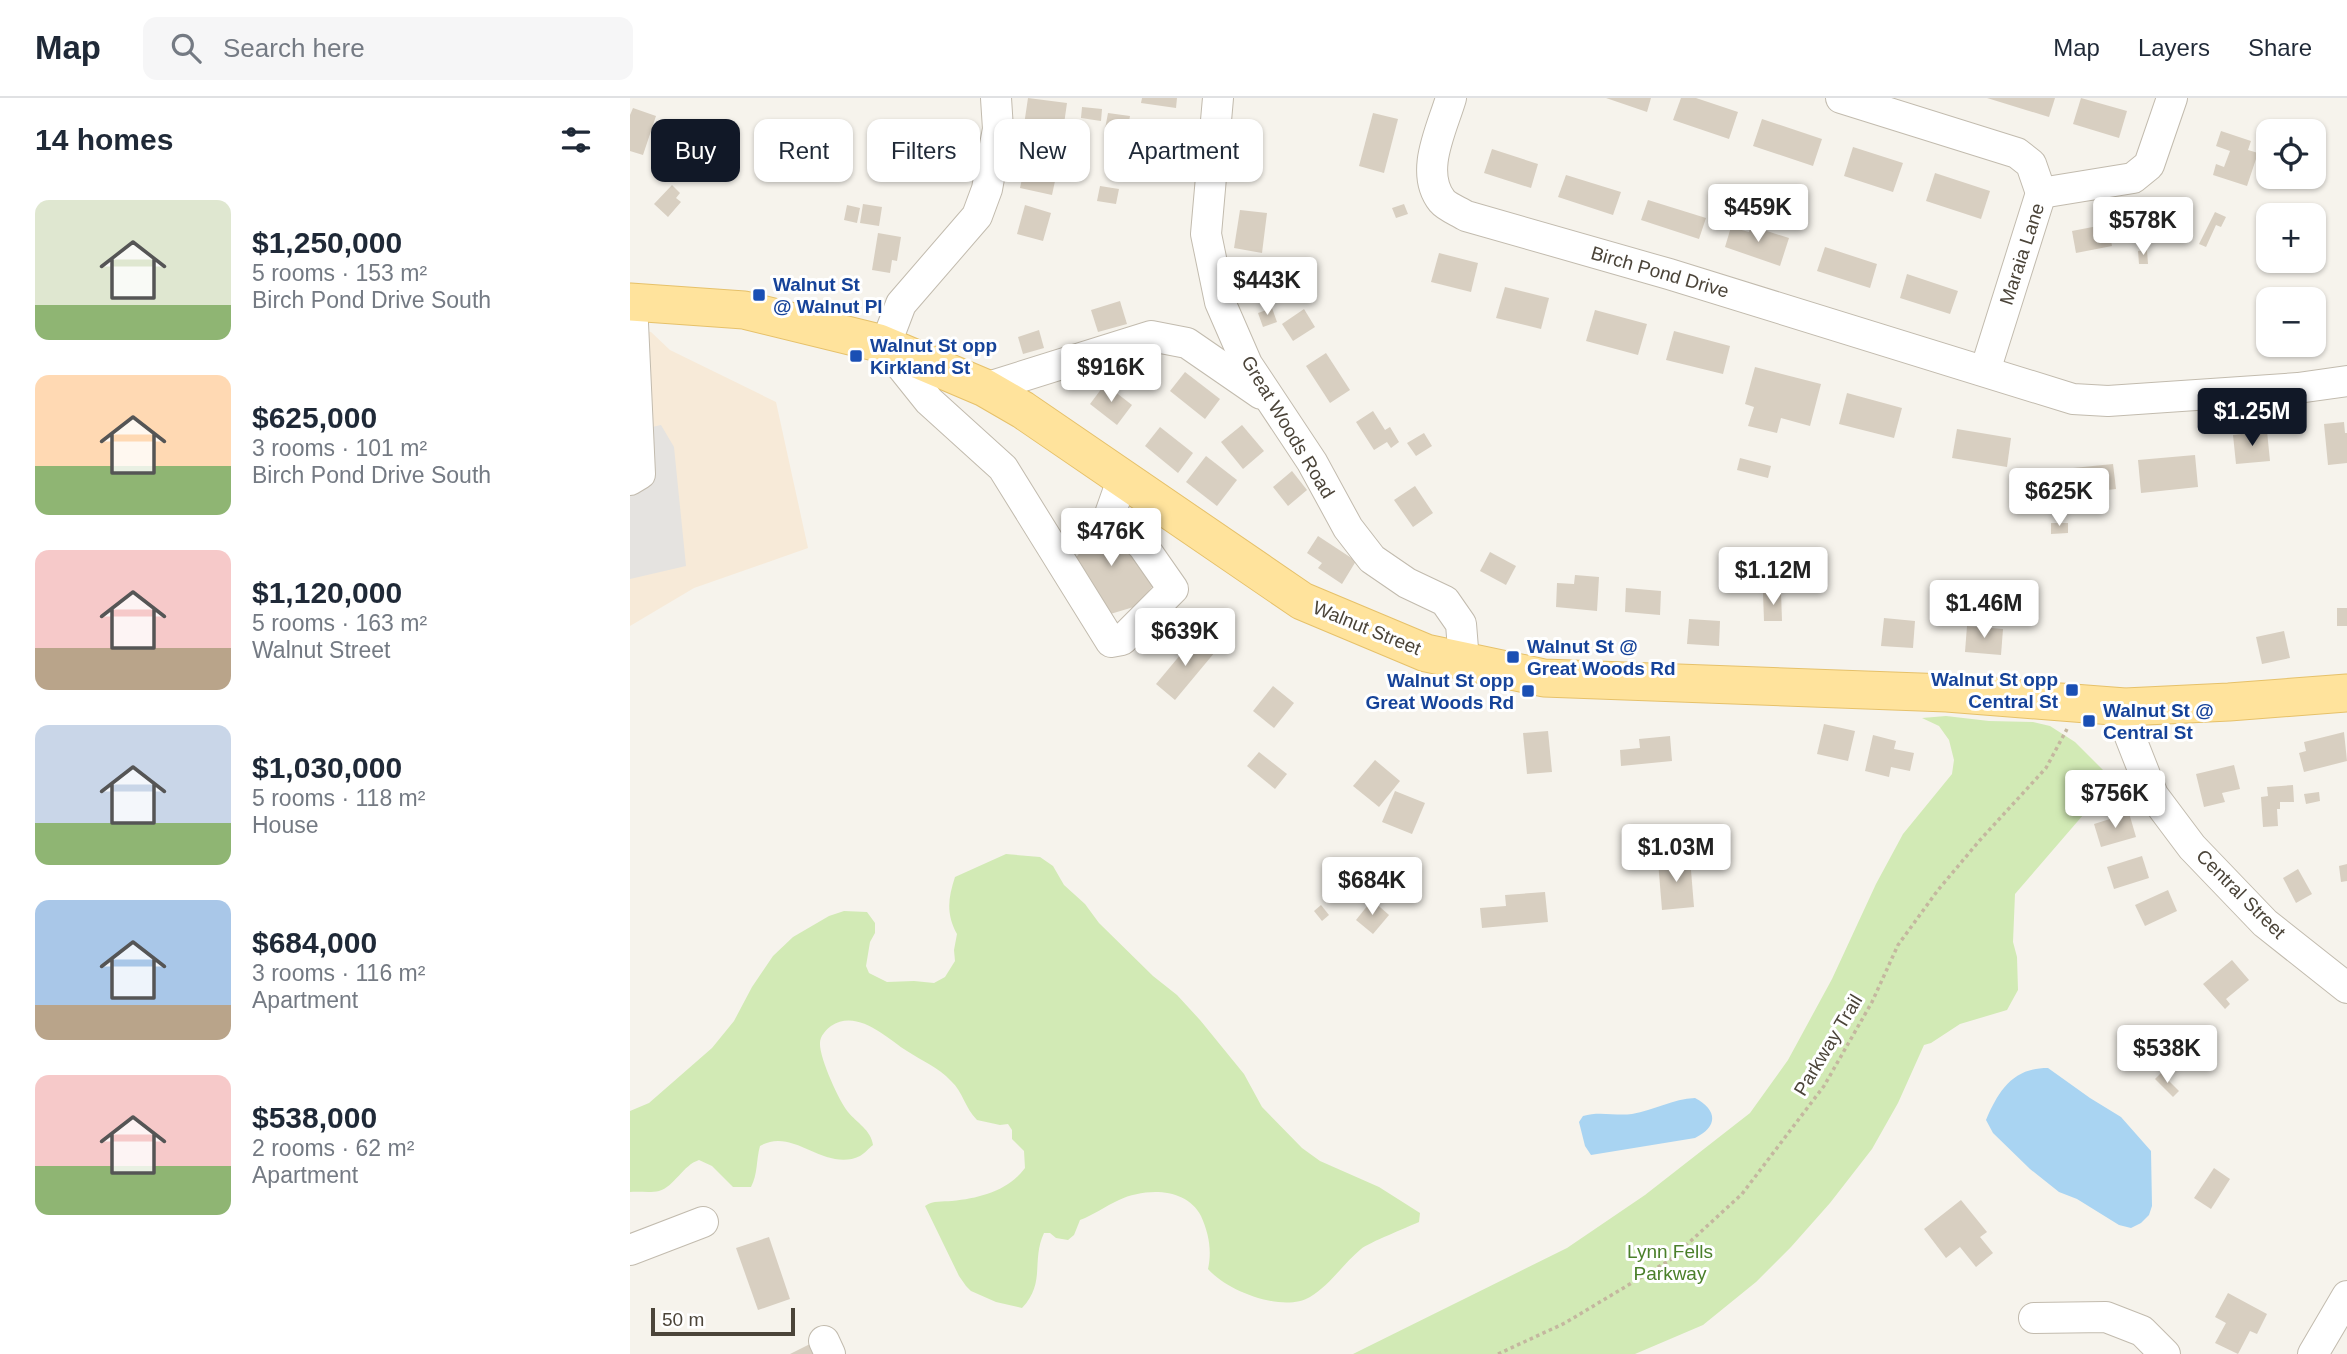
<!DOCTYPE html>
<meta charset="utf-8">
<style>
:root{--surface:#fff;--page:#f6f6f7;--text:#1f2937;--muted:#747a83;--line:#e0e1e3;--accent:#111827}
body{margin:0;font-family:Arial,sans-serif;background:var(--page);color:var(--text);height:100vh;display:flex;flex-direction:column;font-size:26px;white-space:nowrap}
*{box-sizing:border-box;margin:0}
p{font-size:23px;color:var(--muted)}
.icon{flex:none;width:38px;height:38px;fill:none;stroke:currentColor;stroke-width:2;stroke-linecap:round;stroke-linejoin:round}
.map{position:relative;flex:1;overflow:hidden}
.panel{display:flex;flex-direction:column;background:var(--surface);width:630px}
.panel>*{flex:none}
.hud{position:absolute;left:21px;top:21px;width:665px;height:63px;display:flex;gap:14px}
.tools{position:absolute;left:1626px;top:21px;display:grid;gap:14px}
.tools a{display:grid;place-items:center;width:70px;height:70px;border-radius:14px;background:var(--surface);box-shadow:0 2px 5px #0004;font-size:35px}
.scale{position:absolute;left:21px;bottom:18px;width:144px;box-sizing:border-box;padding-left:7px;border:4px solid #4b4439;border-top:0;font-size:19px;line-height:24px;white-space:nowrap;color:#4b4439;-webkit-text-stroke:5px #fff;paint-order:stroke}
.price{position:absolute;translate:-50% -60px;padding:0 16px;border-radius:7px;background:#fff;color:#222;font-size:23px;line-height:46px;filter:drop-shadow(0 2px 4px #0008)}
.price::after{content:'';position:absolute;left:50%;top:42px;width:21px;height:16px;margin-left:-10px;background:inherit;clip-path:polygon(0 0,100% 0,50% 100%)}
.price.on{background:var(--accent);color:#fff}
ul{padding:0;list-style:none}
li{display:flex;align-items:center;gap:21px;height:175px;padding:0 35px}
li span{display:grid;place-items:center;flex:none;width:196px;height:140px;border-radius:14px;color:#555}
li>.icon{margin-inline-start:auto}
span .icon{width:84px;height:84px;fill:#fffc;stroke-width:1}
li b{font-size:30px}
h2{display:flex;justify-content:space-between;align-items:center;height:84px;padding:0 35px;font-size:30px}
.chip{padding:0 24px;border-radius:14px;background:var(--surface);box-shadow:0 2px 5px #0004;font-size:24px;line-height:63px}
.chip.on{background:var(--accent);color:#fff}
header{display:flex;align-items:center;gap:42px;box-sizing:border-box;height:98px;padding:0 35px;background:var(--surface);border-bottom:2px solid var(--line)}
header strong{font-size:33px}
nav{display:flex;gap:38px;margin-inline-start:auto;font-size:24px}
.search{width:490px;height:63px;background:var(--page);display:flex;align-items:center;gap:18px;box-sizing:border-box;padding:0 24px;border-radius:14px;color:var(--muted);font-size:26px}
main{display:flex;flex:1;min-height:0}
.map>svg:first-child{display:block}
.commercial{fill:#f7ead8}
.green{fill:#d2eab5}
.parking{fill:#e5e3e0}
.water{fill:#a9d4f2}
.building{fill:#d8cfc1}
.lines{fill:none;stroke-linecap:round;stroke-linejoin:round}
.minor-casing{stroke:#c2bbae;stroke-width:32}
.major-casing{stroke:#e6c16a;stroke-width:39}
.path{stroke:#c4b79f;stroke-width:3.5;stroke-dasharray:3.5 3.5;stroke-linecap:butt}
.minor{stroke:#fff;stroke-width:30}
.major{stroke:#ffe39c;stroke-width:37}
.transit-dot{fill:#1a4fb4;stroke:#fff;stroke-width:2.5}
.labels{text-anchor:middle;dominant-baseline:central;stroke-width:6;stroke-linejoin:round;paint-order:stroke}
.street-label{font-size:19px;fill:#4b4439;stroke:#fff}
.transit-label{font-size:19px;font-weight:bold;fill:#164399;stroke:#fff;text-anchor:start}
.park-label{font-size:19px;fill:#4a7f2a;stroke:#fff}
</style>
<header>
<strong>Map</strong>
<div class="search"><svg class="icon" aria-label="search" viewBox="0 0 24 24"><circle cx="10" cy="10" r="6"/><path d="M15 15l6 6"/></svg>Search here</div>
<nav><a>Map</a><a>Layers</a><a>Share</a></nav>
</header>
<main>
<section class="panel">
<h2>14 homes<svg class="icon" aria-label="filters" viewBox="0 0 24 24"><path d="M4 7h16M4 17h16"/><circle cx="9" cy="7" r="2"/><circle cx="15" cy="17" r="2"/></svg></h2>
<ul>
<li><span style="background:linear-gradient(#dfe7d0 75%,#8fb573 0)"><svg class="icon" aria-label="home" viewBox="0 0 24 24"><path d="M3 11l9-7 9 7M6 9v11h12V9"/></svg></span><div><b>$1,250,000</b><p>5 rooms · 153 m²</p><p>Birch Pond Drive South</p></div></li>
<li><span style="background:linear-gradient(#ffd9b3 65%,#8fb573 0)"><svg class="icon" aria-label="home" viewBox="0 0 24 24"><path d="M3 11l9-7 9 7M6 9v11h12V9"/></svg></span><div><b>$625,000</b><p>3 rooms · 101 m²</p><p>Birch Pond Drive South</p></div></li>
<li><span style="background:linear-gradient(#f6c9c9 70%,#b9a48a 0)"><svg class="icon" aria-label="home" viewBox="0 0 24 24"><path d="M3 11l9-7 9 7M6 9v11h12V9"/></svg></span><div><b>$1,120,000</b><p>5 rooms · 163 m²</p><p>Walnut Street</p></div></li>
<li><span style="background:linear-gradient(#c9d6e8 70%,#8fb573 0)"><svg class="icon" aria-label="home" viewBox="0 0 24 24"><path d="M3 11l9-7 9 7M6 9v11h12V9"/></svg></span><div><b>$1,030,000</b><p>5 rooms · 118 m²</p><p>House</p></div></li>
<li><span style="background:linear-gradient(#a9c7e8 75%,#b9a48a 0)"><svg class="icon" aria-label="home" viewBox="0 0 24 24"><path d="M3 11l9-7 9 7M6 9v11h12V9"/></svg></span><div><b>$684,000</b><p>3 rooms · 116 m²</p><p>Apartment</p></div></li>
<li><span style="background:linear-gradient(#f6c9c9 65%,#8fb573 0)"><svg class="icon" aria-label="home" viewBox="0 0 24 24"><path d="M3 11l9-7 9 7M6 9v11h12V9"/></svg></span><div><b>$538,000</b><p>2 rooms · 62 m²</p><p>Apartment</p></div></li>
</ul>
</section>
<div class="map">
<svg width="1717" height="1256" viewBox="0 0 1717 1256">
<rect width="100%" height="100%" fill="#f6f3ec"/>
<!-- commercial -->
<polygon class="commercial" points="0,232 21,234 40,252 146,304 178,450 64,490 0,528"/>
<!-- green -->
<g class="green">
<polygon points="1316,618 1359,623 1403,624 1420,628 1445,644 1496,695 1460,709 1385,796 1383,844 1387,859 1388,892 1377,912 1330,926 1301,945 1294,947 1268,1005 1242,1051 1200,1105 1161,1149 1126,1184 1073,1227 1005,1256 723,1256 937,1150 1015,1097 1120,1015 1158,962 1202,881 1246,786 1273,736 1322,676 1324,662 1319,642 1309,628 1292,620"/>
<path d="M 376,756 L 410,759 L 423,768 L 434,787 L 455,806 L 469,825 L 523,878 L 547,897 L 570,922 L 614,976 L 632,1009 L 672,1050 L 690,1063 L 749,1089 L 790,1115 L 789,1124 C 776,1130 740,1144 731,1151 C 713,1166 700,1187 680,1199 C 653,1215 597,1193 578,1171 C 582,1152 579,1136 571,1118 C 556,1089 515,1090 489,1102 C 475,1108 464,1117 450,1122 L 444,1137 L 438,1142 L 426,1140 L 420,1135 L 414,1135 C 401,1163 416,1185 392,1210 L 366,1204 L 341,1193 L 336,1188 L 329,1178 L 295,1108 C 304,1102 312,1104 322,1103 C 350,1100 378,1093 395,1070 L 394,1053 L 382,1041 L 382,1032 L 378,1026 L 370,1027 L 347,1022 C 335,1010 333,994 321,983 C 308,969 292,963 277,953 C 257,940 227,910 201,928 C 196,932 190,938 190,945 C 189,959 209,1003 218,1014 C 227,1025 241,1032 243,1047 C 239,1050 234,1056 230,1058 C 195,1075 163,1028 130,1048 C 126,1062 128,1076 121,1089 L 103,1089 L 82,1068 L 69,1062 C 53,1067 44,1089 29,1093 C 20,1095 9,1093 0,1094 L 0,1013 L 19,1005 L 82,950 L 104,923 L 122,889 L 143,858 L 163,839 L 199,818 L 214,813 L 237,814 L 245,825 L 245,835 L 240,844 L 236,868 L 239,875 L 257,884 L 284,883 L 304,885 L 315,879 L 325,863 L 324,852 L 327,836 C 316,816 318,800 325,779 Z"/>
</g>
<!-- parking -->
<polygon class="parking" points="31,327 44,349 56,468 0,481 0,334"/>
<!-- water -->
<g class="water">
<path d="M 1418,970 L 1460,1000 L 1491,1019 L 1521,1053 L 1522,1108 L 1519,1117 L 1511,1125 L 1501,1130 L 1489,1127 L 1447,1101 L 1429,1094 L 1400,1071 L 1363,1035 L 1356,1022 C 1369,992 1383,970 1418,970 Z"/>
<path d="M 1065,1000 C 1088,1012 1088,1029 1065,1040 L 961,1057 L 955,1048 L 949,1024 L 953,1018 C 969,1013 985,1018 1002,1016 C 1024,1012 1043,1001 1065,1000 Z"/>
</g>
<!-- building -->
<g class="building">
<polygon points="398,0 437,5 432,40 419,38 420,31 394,27"/>
<polygon points="512,0 547,0 546,10 511,5"/>
<polygon points="976,0 1021,0 1017,14"/>
<polygon points="1051,0 1066,0 1108,14 1099,41 1043,22"/>
<polygon points="1357,0 1425,0 1419,19"/>
<polygon points="1451,0 1497,13 1489,40 1443,26"/>
<polygon points="452,9 472,11 471,23 451,20"/>
<polygon points="3,10 26,18 13,57 0,53 0,17"/>
<polygon points="478,15 500,18 497,34 475,31"/>
<polygon points="743,15 768,21 754,75 729,68"/>
<polygon points="299,21 325,23 323,58 297,57"/>
<polygon points="1132,21 1192,41 1183,68 1123,48"/>
<polygon points="1591,33 1621,43 1618,52 1628,55 1617,88 1583,77 1586,66 1594,69 1600,53 1586,48"/>
<polygon points="502,34 539,42 534,67 497,59"/>
<polygon points="1223,49 1273,65 1263,94 1214,78"/>
<polygon points="862,51 908,66 901,90 854,75"/>
<polygon points="1305,75 1360,93 1351,121 1296,103"/>
<polygon points="393,76 425,83 422,97 390,90"/>
<polygon points="936,77 991,94 983,117 928,99"/>
<polygon points="42,87 50,95 46,100 51,104 38,119 24,106"/>
<polygon points="470,88 489,91 486,106 467,103"/>
<polygon points="1018,102 1076,120 1069,141 1011,122"/>
<polygon points="233,106 252,109 249,128 230,125"/>
<polygon points="774,106 778,116 766,120 762,110"/>
<polygon points="217,107 230,110 227,125 214,122"/>
<polygon points="395,107 421,115 413,143 387,136"/>
<polygon points="610,112 637,115 632,155 604,150"/>
<polygon points="1585,114 1596,119 1591,129 1586,127 1576,149 1569,146"/>
<polygon points="1478,126 1482,148 1446,155 1442,133"/>
<polygon points="1121,128 1159,140 1150,168 1095,149 1101,129 1119,134"/>
<polygon points="248,135 271,139 267,163 262,162 260,175 242,172"/>
<polygon points="1195,149 1247,166 1240,190 1187,173"/>
<polygon points="1517,152 1518,166 1509,166 1508,153"/>
<polygon points="809,155 848,165 841,194 801,184"/>
<polygon points="1277,176 1328,193 1320,216 1270,200"/>
<polygon points="875,189 919,200 911,231 866,220"/>
<polygon points="490,203 497,226 468,234 461,212"/>
<polygon points="642,210 647,224 633,229 628,215"/>
<polygon points="674,211 685,229 663,243 652,226"/>
<polygon points="965,212 1017,226 1008,257 956,243"/>
<polygon points="409,232 414,250 393,256 388,239"/>
<polygon points="1044,233 1100,248 1093,276 1036,262"/>
<polygon points="696,255 720,292 700,305 676,268"/>
<polygon points="1125,269 1191,286 1180,328 1151,320 1147,335 1118,328 1124,309 1115,306"/>
<polygon points="555,274 590,301 575,321 540,293"/>
<polygon points="475,286 502,307 487,327 460,306"/>
<polygon points="1217,295 1272,310 1264,340 1209,326"/>
<polygon points="743,313 755,332 760,329 769,344 761,350 757,344 744,352 726,324"/>
<polygon points="1714,324 1715,335 1717,335 1717,365 1698,367 1694,326"/>
<polygon points="612,327 634,353 613,371 591,344"/>
<polygon points="530,329 563,355 548,375 515,348"/>
<polygon points="1327,331 1381,340 1377,369 1322,360"/>
<polygon points="1637,333 1640,363 1606,366 1603,337"/>
<polygon points="794,335 802,348 786,358 777,345"/>
<polygon points="1565,357 1568,389 1511,395 1508,362"/>
<polygon points="576,358 607,382 587,408 556,384"/>
<polygon points="1110,360 1141,368 1138,380 1107,372"/>
<polygon points="1483,366 1486,391 1435,397 1433,371"/>
<polygon points="662,373 677,392 658,408 643,389"/>
<polygon points="785,388 803,415 783,429 764,402"/>
<polygon points="463,418 474,437 492,433 525,485 507,508 477,517 442,464 454,450 442,432"/>
<polygon points="1421,425 1438,425 1438,435 1421,436"/>
<polygon points="688,438 726,463 712,486 688,470 692,465 677,455"/>
<polygon points="860,454 886,468 876,487 850,473"/>
<polygon points="945,477 969,479 967,513 926,509 927,485 944,486"/>
<polygon points="996,490 1031,493 1030,517 995,514"/>
<polygon points="1151,494 1152,523 1134,523 1133,495"/>
<rect x="1707" y="510" width="10" height="18"/>
<polygon points="1254,520 1285,523 1283,550 1251,548"/>
<polygon points="1059,521 1090,523 1089,548 1057,546"/>
<polygon points="1337,528 1373,531 1371,557 1335,554"/>
<polygon points="1654,533 1660,560 1632,566 1626,539"/>
<polygon points="566,538 585,554 545,602 526,586"/>
<polygon points="643,588 664,605 644,630 623,613"/>
<polygon points="1194,626 1225,633 1218,663 1187,656"/>
<polygon points="918,633 922,674 897,676 893,635"/>
<polygon points="1714,634 1717,663 1674,674 1669,655 1676,653 1674,644"/>
<polygon points="1243,637 1266,643 1264,651 1284,655 1280,673 1261,669 1259,679 1235,673"/>
<polygon points="1040,638 1042,663 991,668 990,652 1010,650 1009,641"/>
<polygon points="629,654 657,676 645,691 617,668"/>
<polygon points="745,662 770,683 749,709 723,688"/>
<polygon points="1604,667 1610,691 1592,695 1595,704 1574,709 1566,676"/>
<polygon points="1663,687 1664,704 1650,704 1650,711 1647,711 1648,728 1633,729 1631,699 1638,698 1637,689"/>
<polygon points="765,693 795,705 782,736 752,724"/>
<polygon points="1689,694 1690,703 1676,706 1674,696"/>
<polygon points="1499,715 1506,739 1471,749 1464,726"/>
<polygon points="1512,758 1519,780 1484,791 1477,769"/>
<polygon points="1060,760 1064,809 1032,812 1028,763"/>
<polygon points="1717,766 1717,783 1711,784 1709,768"/>
<polygon points="1668,771 1682,796 1666,805 1653,780"/>
<polygon points="1538,792 1547,813 1515,828 1505,807"/>
<polygon points="915,794 918,824 852,830 850,810 876,808 875,797"/>
<polygon points="742,802 759,817 743,836 726,822"/>
<polygon points="691,807 699,817 692,823 684,813"/>
<polygon points="1602,862 1619,882 1596,901 1600,906 1595,911 1573,886"/>
<polygon points="1531,975 1549,993 1543,999 1525,981"/>
<polygon points="1584,1070 1600,1081 1581,1111 1564,1100"/>
<polygon points="1331,1102 1357,1134 1350,1139 1363,1155 1346,1169 1330,1149 1316,1160 1294,1131"/>
<polygon points="139,1139 160,1201 128,1212 106,1150"/>
<polygon points="1598,1195 1637,1216 1627,1236 1620,1233 1608,1256 1585,1245 1596,1225 1585,1219"/>
<polygon points="182,1245 187,1256 160,1256"/>
</g>
<g class="lines">
<defs>
<g id="minor">
<polyline points="366,0 368,31 357,91 347,118 271,206 255,248 299,303 373,370 481,544 492,542 543,491 513,448 480,416 492,382"/>
<polyline points="588,0 576,136 590,204 617,266 682,364 718,430 742,461 777,485 815,503 831,526 834,563"/>
<path d="M 821,0 C 812,31 789,74 812,103 C 817,109 828,113 836,118 L 1039,176 L 1443,301 L 1478,303 L 1668,290 L 1717,283"/>
<polyline points="1211,0 1387,55 1401,66 1411,95"/>
<polyline points="1411,95 1503,80 1519,67 1542,0"/>
<polyline points="1355,273 1411,95"/>
<polyline points="355,290 521,238 557,245 631,296"/>
<polyline points="0,382 10,376 2,204"/>
<polyline points="1495,609 1499,636 1523,697 1562,749 1635,825 1717,890"/>
<polyline points="0,1152 73,1124"/>
<polyline points="1404,1220 1476,1219 1512,1233 1535,1256"/>
<polyline points="194,1243 200,1256"/>
<polyline points="1683,1256 1717,1198"/>
</g>
<polyline id="major" points="0,204 114,212 249,245 355,290 393,312 672,503 796,555 914,580 1317,595 1495,609 1599,604 1717,595"/>
</defs>
<!-- minor casing -->
<use href="#minor" class="minor-casing"/>
<!-- major casing -->
<use href="#major" class="major-casing"/>
<!-- path -->
<polyline class="path" points="868,1256 935,1225 1040,1162 1112,1096 1194,988 1242,904 1268,847 1308,792 1350,742 1416,670 1437,631"/>
<!-- minor -->
<use href="#minor" class="minor"/>
<!-- major -->
<use href="#major" class="major"/>
</g>
<!-- markers -->
<g class="transit-dot">
<rect x="122" y="190" width="14" height="14" rx="3.5"/>
<rect x="219" y="251" width="14" height="14" rx="3.5"/>
<rect x="876" y="552" width="14" height="14" rx="3.5"/>
<rect x="1435" y="585" width="14" height="14" rx="3.5"/>
<rect x="891" y="586" width="14" height="14" rx="3.5"/>
<rect x="1452" y="616" width="14" height="14" rx="3.5"/>
</g>
<g class="labels">
<!-- street labels -->
<g class="street-label">
<text transform="translate(1392 156) rotate(-72)">Maraia Lane</text>
<text transform="translate(1030 174) rotate(16)">Birch Pond Drive</text>
<text transform="translate(658 329) rotate(59)">Great Woods Road</text>
<text transform="translate(737 530) rotate(22)">Walnut Street</text>
<text transform="translate(1611 796) rotate(45)">Central Street</text>
<text transform="translate(1198 947) rotate(-59)">Parkway Trail</text>
</g>
<!-- transit labels -->
<g class="transit-label">
<text x="143" y="186">Walnut St<tspan x="143" dy="22">@ Walnut Pl</tspan></text>
<text x="240" y="247">Walnut St opp<tspan x="240" dy="22">Kirkland St</tspan></text>
<text x="897" y="548">Walnut St @<tspan x="897" dy="22">Great Woods Rd</tspan></text>
<text x="1428" y="581" text-anchor="end">Walnut St opp<tspan x="1428" dy="22">Central St</tspan></text>
<text x="884" y="582" text-anchor="end">Walnut St opp<tspan x="884" dy="22">Great Woods Rd</tspan></text>
<text x="1473" y="612">Walnut St @<tspan x="1473" dy="22">Central St</tspan></text>
</g>
<!-- park labels -->
<g class="park-label">
<text x="1040" y="1153">Lynn Fells<tspan x="1040" dy="22">Parkway</tspan></text>
</g>
</g>
</svg>
<div class="tools">
<a><svg class="icon" aria-label="locate" viewBox="0 0 24 24"><circle cx="12" cy="12" r="6"/><path d="M12 2v4M12 18v4M2 12h4M18 12h4"/></svg></a>
<a>+</a>
<a>−</a>
</div>
<div class="scale">50 m</div>
<b class="price" style="left:1128px;top:146px">$459K</b>
<b class="price" style="left:1513px;top:159px">$578K</b>
<b class="price" style="left:637px;top:219px">$443K</b>
<b class="price" style="left:481px;top:306px">$916K</b>
<b class="price on" style="left:1622px;top:350px">$1.25M</b>
<b class="price" style="left:1429px;top:430px">$625K</b>
<b class="price" style="left:481px;top:470px">$476K</b>
<b class="price" style="left:1143px;top:509px">$1.12M</b>
<b class="price" style="left:1354px;top:542px">$1.46M</b>
<b class="price" style="left:555px;top:570px">$639K</b>
<b class="price" style="left:1485px;top:732px">$756K</b>
<b class="price" style="left:1046px;top:786px">$1.03M</b>
<b class="price" style="left:742px;top:819px">$684K</b>
<b class="price" style="left:1537px;top:987px">$538K</b>
<div class="hud">
<a class="chip on">Buy</a>
<a class="chip">Rent</a>
<a class="chip">Filters</a>
<a class="chip">New</a>
<a class="chip">Apartment</a>
</div>
</div>
</main>
